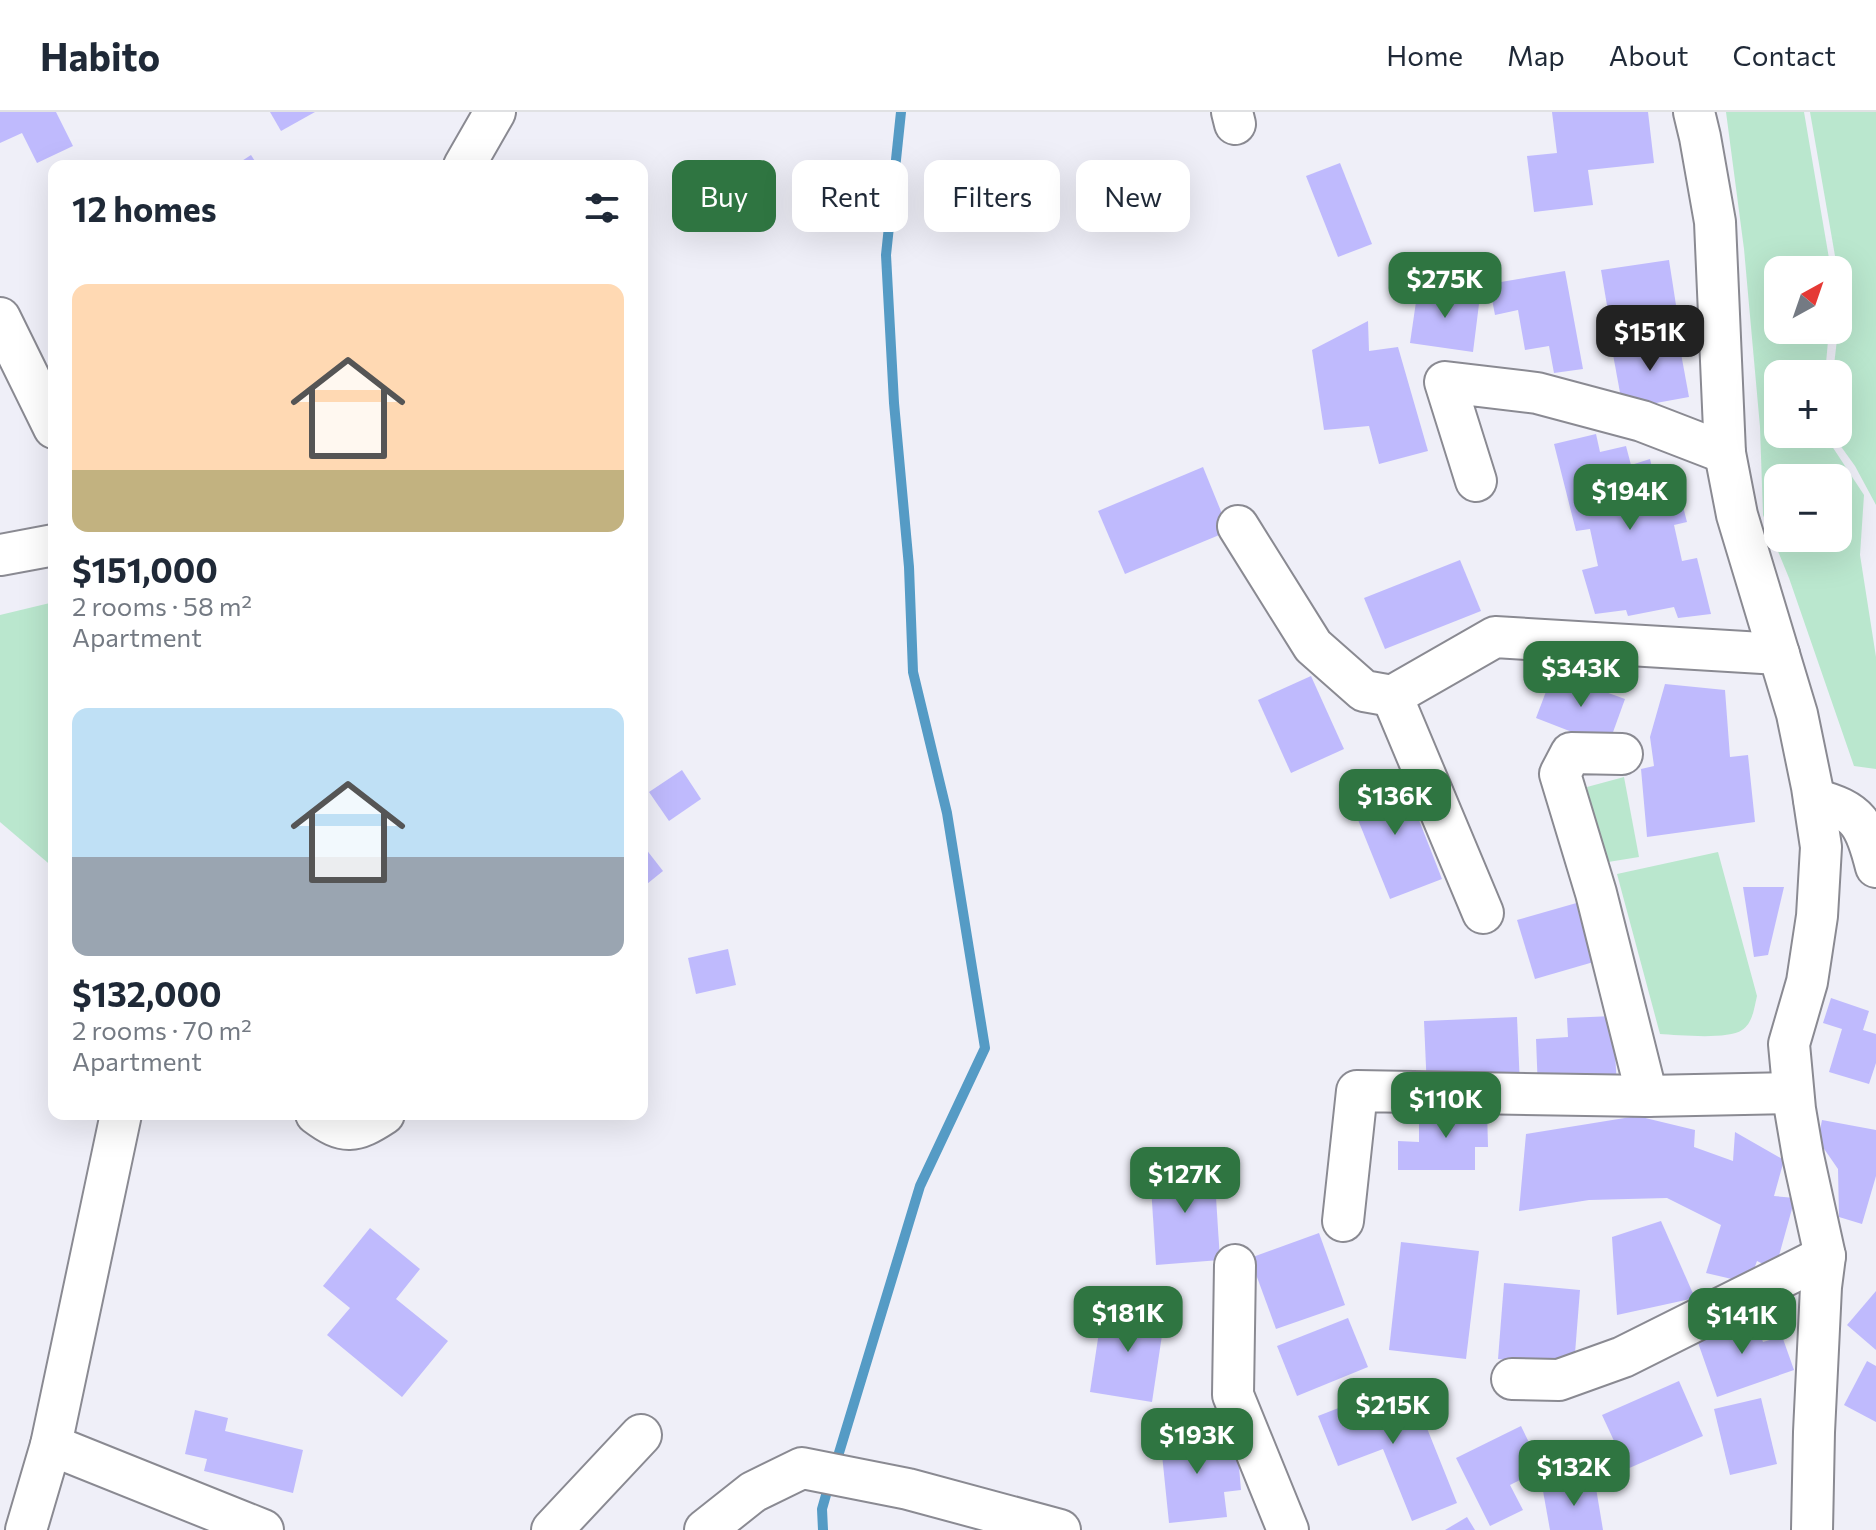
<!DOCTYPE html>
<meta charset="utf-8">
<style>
:root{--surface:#fff;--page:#f6f6f7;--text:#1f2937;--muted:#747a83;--line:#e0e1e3;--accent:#2f7541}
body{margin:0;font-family:Commissioner,sans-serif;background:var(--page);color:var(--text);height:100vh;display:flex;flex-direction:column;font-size:30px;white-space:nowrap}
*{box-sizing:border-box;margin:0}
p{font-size:26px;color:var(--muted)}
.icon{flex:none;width:44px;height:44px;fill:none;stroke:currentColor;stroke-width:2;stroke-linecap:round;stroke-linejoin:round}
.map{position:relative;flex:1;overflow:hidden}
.details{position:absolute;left:48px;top:48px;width:600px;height:960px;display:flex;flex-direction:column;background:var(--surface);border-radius:16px;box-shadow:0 8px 32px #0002}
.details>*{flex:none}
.hud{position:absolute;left:672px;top:48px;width:760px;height:72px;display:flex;gap:16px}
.needle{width:52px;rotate:40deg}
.buttons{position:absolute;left:1764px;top:144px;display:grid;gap:16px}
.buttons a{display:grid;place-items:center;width:88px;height:88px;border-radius:16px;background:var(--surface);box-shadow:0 8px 32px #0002;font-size:40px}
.price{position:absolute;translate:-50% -68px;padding:0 18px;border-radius:16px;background:var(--accent);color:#fff;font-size:26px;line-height:52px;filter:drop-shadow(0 2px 4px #0008)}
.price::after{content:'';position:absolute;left:50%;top:48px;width:24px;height:18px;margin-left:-12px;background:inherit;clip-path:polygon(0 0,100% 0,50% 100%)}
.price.active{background:#222;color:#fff}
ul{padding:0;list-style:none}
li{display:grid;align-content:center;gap:16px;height:424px;padding:0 24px}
li span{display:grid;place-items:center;height:248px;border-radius:16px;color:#555}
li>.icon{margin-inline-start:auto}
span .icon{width:144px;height:144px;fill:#fffc;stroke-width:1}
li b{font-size:34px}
h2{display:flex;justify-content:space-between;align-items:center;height:96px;padding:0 24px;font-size:34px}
.chip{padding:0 28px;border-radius:16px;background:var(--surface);box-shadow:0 8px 32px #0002;font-size:28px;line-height:72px}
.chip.active{background:var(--accent);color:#fff}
header{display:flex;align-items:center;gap:48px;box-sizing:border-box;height:112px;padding:0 40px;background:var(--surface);border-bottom:2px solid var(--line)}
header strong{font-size:38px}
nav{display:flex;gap:44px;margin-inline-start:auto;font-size:28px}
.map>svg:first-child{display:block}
.green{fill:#bae7ce;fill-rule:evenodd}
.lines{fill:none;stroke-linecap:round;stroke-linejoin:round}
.stream{stroke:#559bc5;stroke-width:10}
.building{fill:#bfbafd}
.minor-casing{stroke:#8a8a92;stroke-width:44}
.minor{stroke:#fff;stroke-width:40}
</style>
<header>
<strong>Habito</strong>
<nav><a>Home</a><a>Map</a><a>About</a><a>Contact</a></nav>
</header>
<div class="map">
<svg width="1876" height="1418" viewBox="0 0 1876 1418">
<rect width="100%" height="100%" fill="#efeff8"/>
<!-- green -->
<g class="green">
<path d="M 1726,0 L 1804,0 L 1831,158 L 1778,158 L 1778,218 L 1829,218 L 1825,262 L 1778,262 L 1778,322 L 1824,322 L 1864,383 L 1860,443 L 1876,545 L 1876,657 L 1854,654 L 1789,466 L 1763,403 L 1760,315 L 1744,137 ZM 1778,366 L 1838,366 L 1838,426 L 1778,426 Z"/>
<polygon points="1810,0 1876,0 1876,393 1855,354 1832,322 1838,322 1838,262 1833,262 1842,184"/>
<polygon points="54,490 54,756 0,710 0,503"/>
<polygon points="1624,665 1639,745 1602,751 1587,675"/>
<path d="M 1718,740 L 1757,884 C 1754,896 1753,911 1742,918 C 1728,928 1678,923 1660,922 L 1617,762 Z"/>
</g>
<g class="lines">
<!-- stream -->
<g class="stream">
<polyline points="835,1354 920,1074 985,936 947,701 913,560 909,455 894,291 886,143 901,0"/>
<polyline points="823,1418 822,1397 830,1369"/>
</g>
</g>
<!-- building -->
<g class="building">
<polygon points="0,0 56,0 73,34 37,51 22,21 0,31"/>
<polygon points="270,0 315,0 281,19"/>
<polygon points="1552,0 1648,0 1654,51 1588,58 1593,93 1534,100 1527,44 1557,41"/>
<polygon points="251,43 258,54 234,54"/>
<polygon points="1340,51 1372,132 1338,145 1306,64"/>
<polygon points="1669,148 1678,206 1611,217 1601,158"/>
<polygon points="1565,159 1583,257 1554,261 1549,234 1525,238 1518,198 1495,203 1489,172"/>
<polygon points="1418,176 1480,184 1473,240 1410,231"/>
<polygon points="1368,209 1369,239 1398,235 1428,339 1379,352 1369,314 1324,318 1312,238"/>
<polygon points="1678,225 1689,285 1623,297 1612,237"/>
<polygon points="1596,322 1600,340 1626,334 1631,353 1650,347 1654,364 1674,360 1687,410 1674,413 1682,449 1697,446 1711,502 1678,506 1674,495 1628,504 1626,498 1595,502 1582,458 1598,454 1590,417 1576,419 1554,332"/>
<polygon points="1203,355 1229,419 1125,462 1098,399"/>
<polygon points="1460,448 1481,499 1385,537 1364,486"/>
<polygon points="1553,561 1625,587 1608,634 1536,606"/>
<polygon points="1311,564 1344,637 1291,661 1258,588"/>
<polygon points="1665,572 1725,578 1730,645 1748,643 1755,710 1647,725 1641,657 1654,654 1650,625"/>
<polygon points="682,658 701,687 669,709 649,680"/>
<polygon points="1401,662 1442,767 1390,787 1348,683"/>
<polygon points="642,732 663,759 642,776"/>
<polygon points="1743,775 1784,775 1768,843 1754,845"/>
<polygon points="1580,790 1597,849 1535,867 1517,808"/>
<polygon points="728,837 736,873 696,882 688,846"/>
<polygon points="1831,886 1869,899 1863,918 1876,922 1876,951 1869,972 1829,960 1842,917 1823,911"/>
<polygon points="1613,904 1617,975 1538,978 1536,927 1568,925 1567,906"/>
<polygon points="1517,905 1520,974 1427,978 1424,909"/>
<polygon points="1419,996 1487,996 1488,1035 1475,1035 1475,1058 1398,1058 1398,1029 1419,1030"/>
<polygon points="1637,1004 1695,1018 1694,1035 1733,1049 1735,1020 1784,1048 1774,1084 1795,1086 1775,1158 1757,1149 1749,1171 1706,1161 1721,1113 1667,1086 1589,1088 1519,1099 1526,1022"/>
<polygon points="1822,1008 1876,1018 1876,1064 1862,1112 1839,1105 1838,1057 1818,1028"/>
<polygon points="1214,1054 1220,1148 1156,1153 1150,1058"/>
<polygon points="1661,1109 1695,1186 1617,1203 1612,1125"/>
<polygon points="370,1116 420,1157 396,1187 448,1229 402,1285 327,1223 350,1196 323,1174"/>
<polygon points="1319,1121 1345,1193 1276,1217 1250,1146"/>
<polygon points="1401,1130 1479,1139 1466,1247 1389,1238"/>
<polygon points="1504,1171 1580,1178 1574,1254 1498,1247"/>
<polygon points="1876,1179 1876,1238 1847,1213"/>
<polygon points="1103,1193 1165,1203 1152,1290 1090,1280"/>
<polygon points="1753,1202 1763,1230 1782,1224 1794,1258 1717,1285 1695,1222"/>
<polygon points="1348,1206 1368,1255 1297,1284 1277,1234"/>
<polygon points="1867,1249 1876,1254 1876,1310 1844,1293"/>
<polygon points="1408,1269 1457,1391 1412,1409 1383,1337 1338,1354 1318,1304"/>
<polygon points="1679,1269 1703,1324 1627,1357 1602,1303"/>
<polygon points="1761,1286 1777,1352 1730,1363 1714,1297"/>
<polygon points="195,1298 228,1306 225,1319 303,1338 293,1381 204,1359 207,1347 185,1342"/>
<polygon points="1521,1314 1542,1357 1510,1373 1523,1398 1490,1414 1456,1346"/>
<polygon points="1214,1318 1217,1345 1238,1343 1241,1378 1224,1380 1227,1405 1169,1411 1160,1323"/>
<polygon points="1595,1370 1603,1418 1550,1418 1543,1379"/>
<polygon points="1467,1405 1475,1418 1445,1418"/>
</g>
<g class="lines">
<defs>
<g id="minor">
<polyline points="1232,0 1235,12"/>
<polyline points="1694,0 1700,25 1715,110 1725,341 1737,403 1797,602 1812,675 1821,735 1817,804 1807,870 1789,932 1795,997 1803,1044 1825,1144 1821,1175 1814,1320 1812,1418"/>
<polyline points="464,54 495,0"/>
<polyline points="0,206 54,316"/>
<polyline points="1476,369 1445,270 1537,281 1642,309 1725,341"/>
<polyline points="1238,414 1313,534 1364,579 1392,584 1495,525 1779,542"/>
<polyline points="0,443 54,433"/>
<polyline points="1392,584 1483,801"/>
<polyline points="1622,642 1571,641 1560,662 1596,781 1647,984"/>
<path d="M 1814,687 C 1859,699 1865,711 1876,755"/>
<path d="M 316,1002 C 344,1023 355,1021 384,1002"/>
<polyline points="1343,1109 1357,979 1647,984 1793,981"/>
<polyline points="1235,1153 1233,1283 1288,1418"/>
<polyline points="1512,1267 1559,1268 1623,1245 1825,1144"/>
<polyline points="51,1333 263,1418"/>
<polyline points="26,1418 51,1333 121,1002"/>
<polyline points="552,1418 641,1323"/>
<polyline points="705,1418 753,1380 802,1356 908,1377 1060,1418"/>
</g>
</defs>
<!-- minor casing -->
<use href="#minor" class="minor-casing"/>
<!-- minor -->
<use href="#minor" class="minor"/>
</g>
</svg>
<div class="buttons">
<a><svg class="needle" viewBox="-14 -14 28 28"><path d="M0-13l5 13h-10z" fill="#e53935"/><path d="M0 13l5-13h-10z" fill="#747a83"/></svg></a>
<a>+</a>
<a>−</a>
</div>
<b class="price" style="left:1445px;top:208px">$275K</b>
<b class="price active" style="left:1650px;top:261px">$151K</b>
<b class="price" style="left:1630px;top:420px">$194K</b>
<b class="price" style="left:1581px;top:597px">$343K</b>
<b class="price" style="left:1395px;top:725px">$136K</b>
<b class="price" style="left:1446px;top:1028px">$110K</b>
<b class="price" style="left:1185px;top:1103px">$127K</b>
<b class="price" style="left:1128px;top:1242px">$181K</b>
<b class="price" style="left:1742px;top:1244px">$141K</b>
<b class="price" style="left:1393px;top:1334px">$215K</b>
<b class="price" style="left:1197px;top:1364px">$193K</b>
<b class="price" style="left:1574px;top:1396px">$132K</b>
<div class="hud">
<a class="chip active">Buy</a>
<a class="chip">Rent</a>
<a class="chip">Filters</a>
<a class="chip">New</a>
</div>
<section class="details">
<h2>12 homes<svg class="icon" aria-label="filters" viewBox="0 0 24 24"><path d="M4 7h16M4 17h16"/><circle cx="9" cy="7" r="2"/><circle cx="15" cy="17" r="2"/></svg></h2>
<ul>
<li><span style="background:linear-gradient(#ffd9b3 75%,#c2b280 0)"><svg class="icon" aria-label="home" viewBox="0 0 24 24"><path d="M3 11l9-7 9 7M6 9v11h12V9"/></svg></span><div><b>$151,000</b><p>2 rooms · 58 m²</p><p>Apartment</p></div></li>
<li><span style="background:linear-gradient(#bfe0f5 60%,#9aa5b1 0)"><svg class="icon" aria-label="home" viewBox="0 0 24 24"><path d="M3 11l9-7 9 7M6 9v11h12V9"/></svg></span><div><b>$132,000</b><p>2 rooms · 70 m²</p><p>Apartment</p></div></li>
</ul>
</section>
</div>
